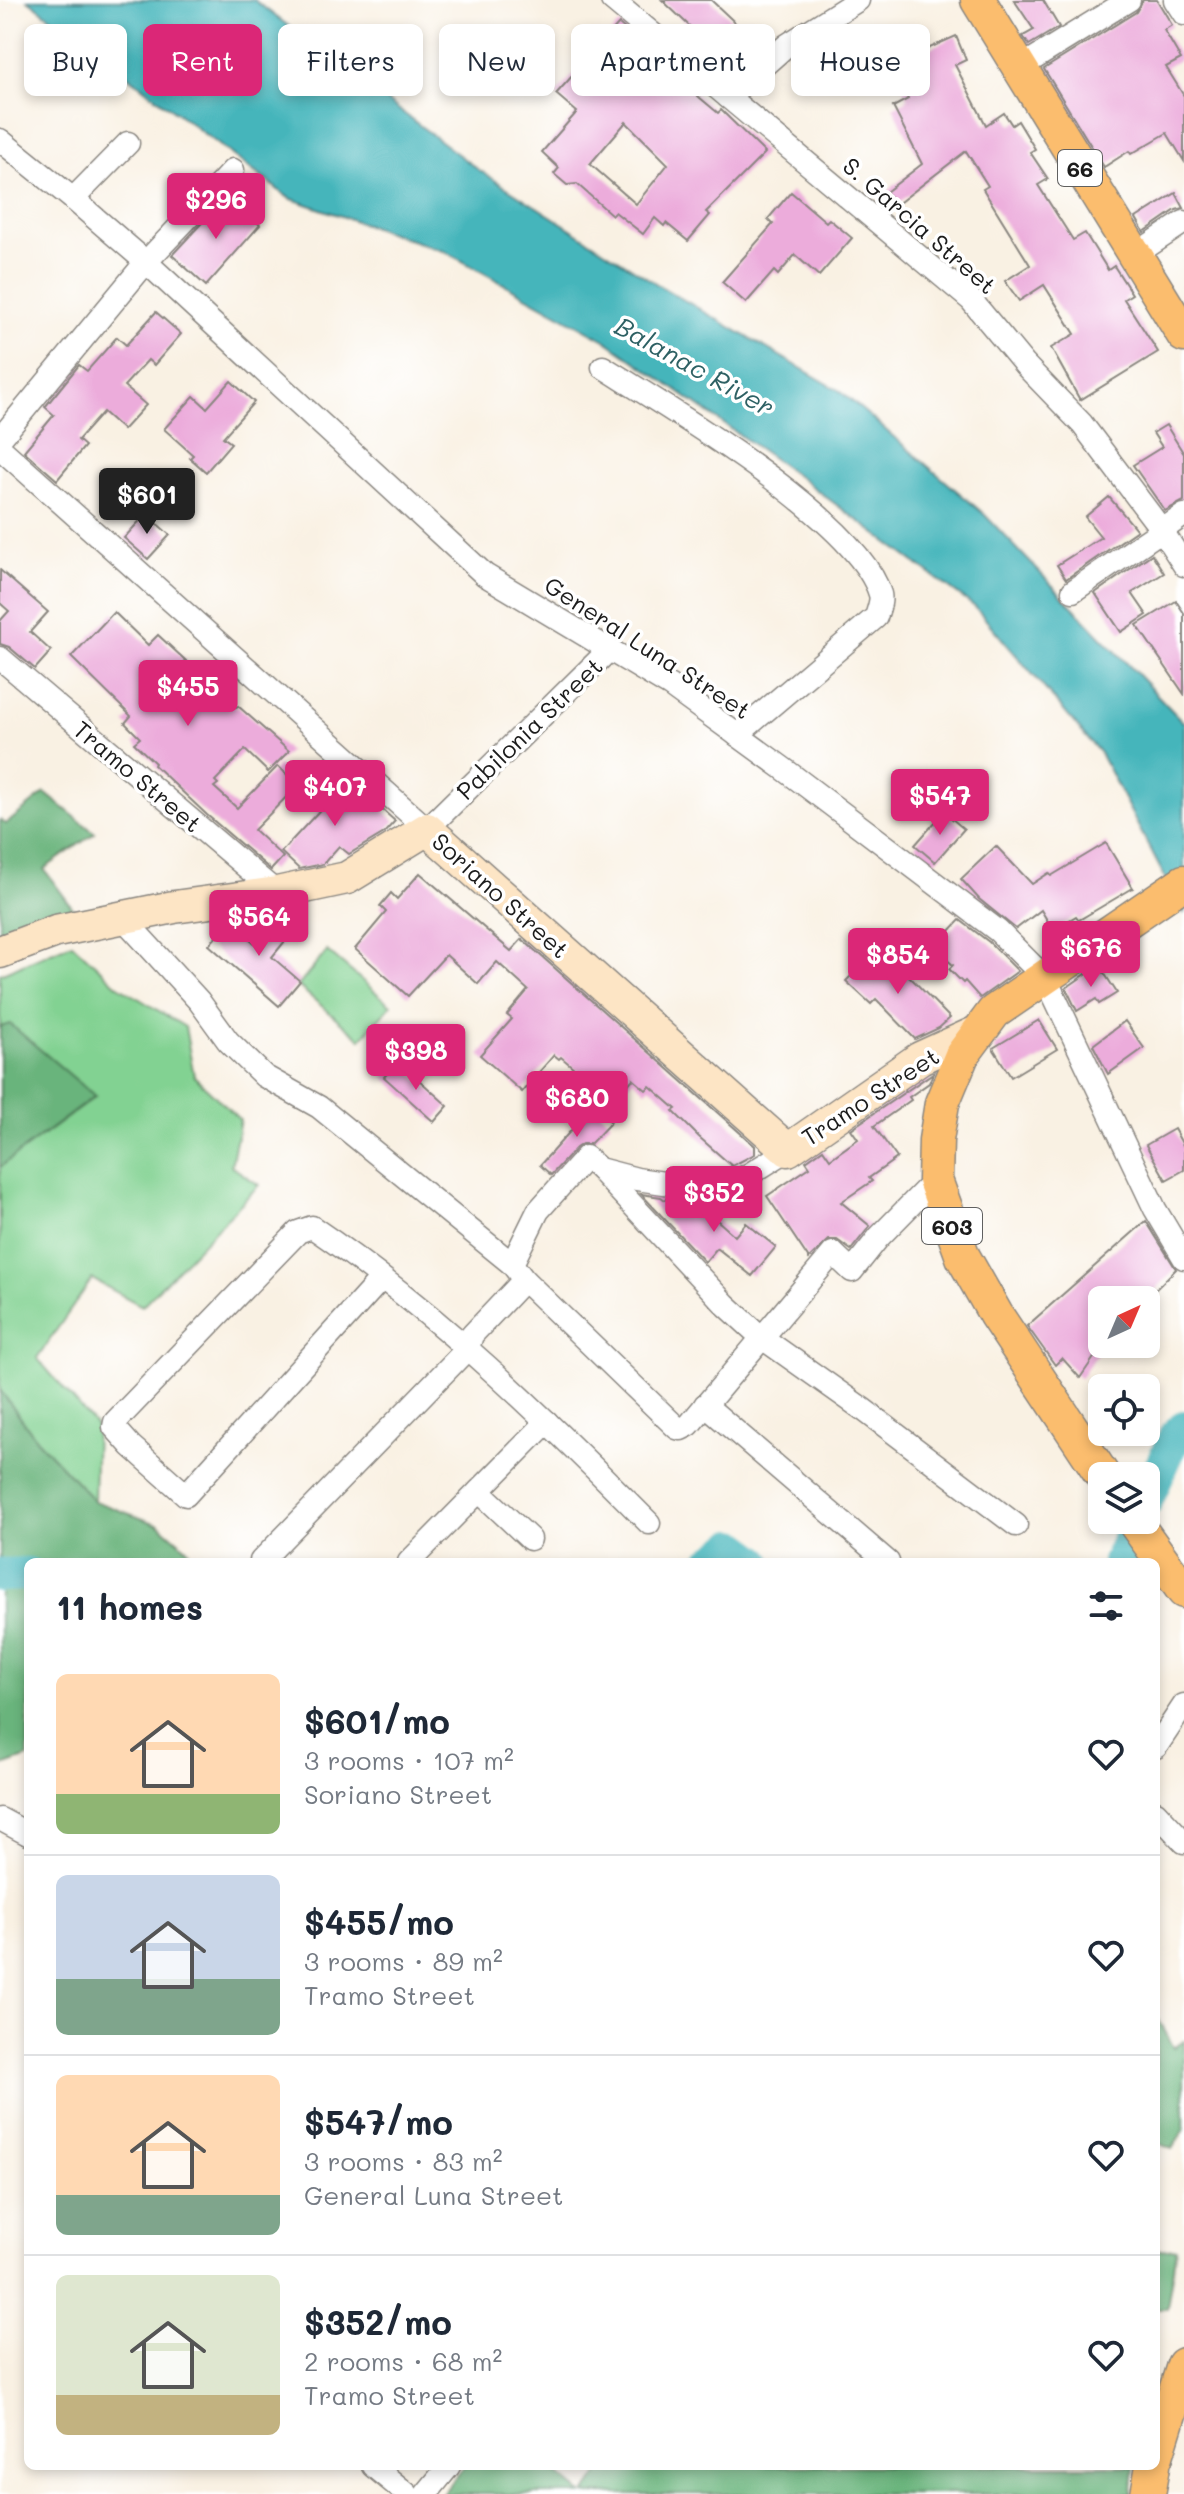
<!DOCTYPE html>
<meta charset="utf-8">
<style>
:root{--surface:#fff;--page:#f2f2f3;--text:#1f2937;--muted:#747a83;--line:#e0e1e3;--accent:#db2777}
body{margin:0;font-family:Mali,sans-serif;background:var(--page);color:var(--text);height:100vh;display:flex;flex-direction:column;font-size:30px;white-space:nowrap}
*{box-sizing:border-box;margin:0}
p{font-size:26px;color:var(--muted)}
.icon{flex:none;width:44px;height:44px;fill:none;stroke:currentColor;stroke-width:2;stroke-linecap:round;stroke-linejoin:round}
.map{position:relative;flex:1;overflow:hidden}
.details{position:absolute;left:24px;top:1558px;width:1136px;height:912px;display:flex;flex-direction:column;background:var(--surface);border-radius:12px;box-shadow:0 4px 12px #0003}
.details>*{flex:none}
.hud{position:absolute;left:24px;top:24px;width:1136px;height:72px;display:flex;gap:16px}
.needle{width:52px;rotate:44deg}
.tools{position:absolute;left:1088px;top:1286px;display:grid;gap:16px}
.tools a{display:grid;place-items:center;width:72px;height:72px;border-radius:12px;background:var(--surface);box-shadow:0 4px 12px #0003;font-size:40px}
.price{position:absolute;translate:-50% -68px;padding:0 18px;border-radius:8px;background:var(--accent);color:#fff;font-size:26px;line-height:52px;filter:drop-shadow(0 2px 4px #0008)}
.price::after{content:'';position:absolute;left:50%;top:48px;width:24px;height:18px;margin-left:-12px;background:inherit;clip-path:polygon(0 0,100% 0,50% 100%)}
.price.on{background:#222;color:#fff}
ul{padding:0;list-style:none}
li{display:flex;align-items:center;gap:24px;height:200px;padding:0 32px}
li+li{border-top:2px solid var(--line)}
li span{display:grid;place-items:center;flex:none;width:224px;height:160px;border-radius:12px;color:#555}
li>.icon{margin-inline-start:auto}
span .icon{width:96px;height:96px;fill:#fffc;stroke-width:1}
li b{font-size:34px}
h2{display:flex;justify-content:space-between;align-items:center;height:96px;padding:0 32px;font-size:34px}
.pill{padding:0 28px;border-radius:12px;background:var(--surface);box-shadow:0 4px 12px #0003;font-size:28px;line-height:72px}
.pill.on{background:var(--accent);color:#fff}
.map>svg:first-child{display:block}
.green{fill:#82d292;stroke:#4f7757;stroke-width:2}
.forest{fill:#69b47c;stroke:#42684c;stroke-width:2}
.water{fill:#45b5bb;stroke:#30686c;stroke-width:2}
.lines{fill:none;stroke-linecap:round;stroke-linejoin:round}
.river{stroke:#45b5bb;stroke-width:34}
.building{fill:#ecacdb;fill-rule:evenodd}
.street-casing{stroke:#8a8680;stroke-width:25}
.secondary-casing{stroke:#8a8680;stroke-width:35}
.primary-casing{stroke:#8a8680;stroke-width:37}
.street{stroke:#fff;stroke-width:22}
.secondary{stroke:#fde5c5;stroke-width:32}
.primary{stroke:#fbbd6e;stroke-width:34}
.labels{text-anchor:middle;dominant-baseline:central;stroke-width:7;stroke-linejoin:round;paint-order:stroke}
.shield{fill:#fff;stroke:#606060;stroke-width:2}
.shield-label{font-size:22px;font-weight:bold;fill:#1c1c1c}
.street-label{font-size:24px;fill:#1c1c1c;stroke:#fff}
.water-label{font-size:26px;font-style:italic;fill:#2e6164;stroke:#fff}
</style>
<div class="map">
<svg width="1184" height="2494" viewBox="0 0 1184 2494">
<rect width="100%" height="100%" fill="#fff"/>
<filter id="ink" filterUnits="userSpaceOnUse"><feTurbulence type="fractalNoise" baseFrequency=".0125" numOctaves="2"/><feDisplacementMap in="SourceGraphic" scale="16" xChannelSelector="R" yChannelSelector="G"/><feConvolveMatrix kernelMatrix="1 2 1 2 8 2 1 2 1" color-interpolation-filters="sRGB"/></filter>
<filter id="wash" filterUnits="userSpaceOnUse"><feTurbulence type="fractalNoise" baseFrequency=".006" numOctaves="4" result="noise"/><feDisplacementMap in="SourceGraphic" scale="32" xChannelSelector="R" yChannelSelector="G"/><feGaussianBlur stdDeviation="1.8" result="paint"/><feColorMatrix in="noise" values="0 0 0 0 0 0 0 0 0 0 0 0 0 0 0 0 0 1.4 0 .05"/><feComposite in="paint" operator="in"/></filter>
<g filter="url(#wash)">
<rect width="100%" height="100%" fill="#f9f1e3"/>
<!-- green -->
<g class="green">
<polygon points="72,943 117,985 185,1027 194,1076 240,1120 231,1166 259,1185 142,1306 92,1279 37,1358 96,1426 94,1501 37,1440 0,1390 0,1167 95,1097 10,1025 0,1027 0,974"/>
<polygon points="327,951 391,1005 361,1039 298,986"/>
</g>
<!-- forest -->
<g class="forest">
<polygon points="45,793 95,833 44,869 75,911 0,938 0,820 6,824"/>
<polygon points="10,1024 95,1096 0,1167 0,1027"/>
<polygon points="0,1390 37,1440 94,1501 160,1525 188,1549 192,1562 28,1562 28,1757 0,1767"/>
<polygon points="1156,2015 1174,2048 1184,2041 1184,2130 1172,2149 1156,2142"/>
<polygon points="1176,2248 1167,2308 1156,2308 1156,2250"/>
<polygon points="465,2466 548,2466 583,2494 442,2494"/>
<polygon points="604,2466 1134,2466 1132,2494 585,2494"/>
</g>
<!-- water -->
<polygon class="water" points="28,0 254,0 476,168 660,286 840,391 984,514 1184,723 1184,914 1100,753 975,607 792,472 605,340 446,252 289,198"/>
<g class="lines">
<!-- river -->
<g class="river">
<polyline points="1146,1501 1175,1436 1184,1427"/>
<polyline points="712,1562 734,1546 756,1562"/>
<polyline points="1119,1562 1137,1520"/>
<polyline points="0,1575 28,1574"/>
</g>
</g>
<g id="blocks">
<!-- building -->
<g class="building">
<polygon points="662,0 711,0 744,31 721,56"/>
<polygon points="1014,0 1043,0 1059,27 1029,45 1023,36 1034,30"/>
<polygon points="1143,0 1157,0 1172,25 1164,30 1181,59 1166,67 1184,96 1184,161 1167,133 1131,154 1129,151 1104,167 1044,69 1136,12"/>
<path d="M 619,24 L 660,59 L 699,97 L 718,113 L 721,110 L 765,153 L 706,212 L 710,215 L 688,241 L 666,223 L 664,226 L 655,218 L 643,234 L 615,212 L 612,215 L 577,184 L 567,185 L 554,174 L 559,168 L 542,152 L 577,112 L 556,94 ZM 626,122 L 668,164 L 636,204 L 590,164 Z"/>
<polygon points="956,36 966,60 955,65 986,125 1004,113 1012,125 1018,121 1035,149 1030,152 1048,179 1038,185 1073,240 1085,233 1108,270 1114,266 1132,294 1124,299 1158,352 1080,400 1051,348 1075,334 1044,285 1019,301 1005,281 1030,265 983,189 988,186 966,151 896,205 886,192 922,164 893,107 908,99 892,65"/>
<polygon points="791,192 826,222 829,219 852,238 819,276 795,255 778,275 774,271 746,303 722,282 773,224 768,219"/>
<polygon points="1176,193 1184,208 1176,210 1144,232 1136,218"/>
<polygon points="227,196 260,225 206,286 172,255"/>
<polygon points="156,312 181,334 154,365 148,360 124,386 146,405 123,430 103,412 78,440 85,446 57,480 24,451 54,415 45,407 79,365 87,371 117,337 126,345"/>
<polygon points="231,381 254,402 223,437 231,443 206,472 190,458 193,455 164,429 194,396 207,408"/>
<polygon points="1166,425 1184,454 1184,501 1165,511 1133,465 1162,447 1153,433"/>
<polygon points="1109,497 1137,530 1066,579 1057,565 1101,537 1085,517"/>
<polygon points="146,514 170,535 148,559 124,538"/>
<polygon points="1152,554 1164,573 1132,593 1147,615 1121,632 1095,593"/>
<polygon points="0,570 48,612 30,632 51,651 35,669 9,647 0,644 0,621 9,611 0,603"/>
<polygon points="1176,601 1184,613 1184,694 1137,625"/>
<polygon points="114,612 148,645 158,635 236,707 238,706 289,751 268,772 245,750 215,781 218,784 214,787 237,808 278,766 298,785 254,830 283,857 271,870 207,815 154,765 155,763 134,743 140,738 125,723 131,716 71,657"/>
<polygon points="320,780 355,811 367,796 395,821 384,833 349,854 339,846 323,864 299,869 281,852 319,811 304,798"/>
<polygon points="944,812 964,829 935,862 915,845"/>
<polygon points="1106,843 1133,888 1079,920 1076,916 1053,930 1041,910 1016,929 979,899 961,879 996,846 1032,884 1049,873 1051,876"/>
<polygon points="420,873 511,951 522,939 755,1146 755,1154 732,1166 699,1137 673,1111 676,1109 650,1086 646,1090 633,1079 613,1101 561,1057 559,1059 554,1055 522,1092 480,1055 512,1019 507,1015 528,990 497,962 478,984 446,955 408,996 355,949 386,912 380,906 391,893 397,899"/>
<polygon points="286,913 299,924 272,957 300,981 279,1006 209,945 230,921 259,947"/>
<polygon points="960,920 989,942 1018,971 980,998 965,981 963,983 949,969 953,965 934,948"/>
<polygon points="876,951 902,976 906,973 950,1018 939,1028 915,1039 876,999 871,1004 846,981"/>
<polygon points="1099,965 1117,993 1099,1004 1096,999 1077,1011 1066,988"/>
<polygon points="1039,1020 1057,1049 1011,1077 993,1048"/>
<polygon points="1125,1021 1144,1048 1108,1074 1093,1045"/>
<polygon points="398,1061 448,1106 434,1122 384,1077"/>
<polygon points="933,1073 929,1083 909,1097 911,1100 874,1126 897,1158 869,1178 872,1181 841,1202 870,1226 851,1250 837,1240 829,1240 809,1259 767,1196 810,1167 806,1161 823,1149 830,1159 858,1139 851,1129"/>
<polygon points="593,1106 611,1122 590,1144 582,1144 576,1148 551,1175 540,1165"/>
<polygon points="1174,1129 1184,1147 1184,1170 1166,1180 1146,1145"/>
<polygon points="641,1194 661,1197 665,1200 667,1198 680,1199 695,1213 701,1206 735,1236 746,1223 776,1247 752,1276 717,1248 705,1262"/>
<polygon points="1146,1221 1176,1269 1145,1300 1102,1300 1102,1346 1080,1378 1062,1358 1055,1365 1027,1326"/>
</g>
</g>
</g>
<g filter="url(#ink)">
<use href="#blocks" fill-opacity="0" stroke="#8a8680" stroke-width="2"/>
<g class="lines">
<defs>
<g id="street">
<polyline points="612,0 971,300 1025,365 1082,424 1161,529 1184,565"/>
<polyline points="1175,0 1184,14"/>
<polyline points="1019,68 1129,0"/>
<polyline points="728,97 787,45 858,0"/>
<polyline points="0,140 73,199 146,262 485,575 670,686 784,769 998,931 1046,979 1155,1209 1184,1258"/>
<polyline points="73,199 128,143"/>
<polyline points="1133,256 1184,222"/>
<path d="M 603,367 C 670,409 858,520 880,594 C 882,601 878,610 876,617 L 737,735"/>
<polyline points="0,439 146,262 233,170"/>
<polyline points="0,448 427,829 610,649"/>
<polyline points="1073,591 1184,515"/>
<polyline points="0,658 277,893"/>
<polyline points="123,918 199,1001 228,1041 264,1076 319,1107 512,1264"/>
<polyline points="788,1150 745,1177 705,1189 637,1179 599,1169 586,1157 538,1211 512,1264 524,1280 677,1428 681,1429 689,1425 833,1253 852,1271 879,1237 935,1180"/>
<polyline points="600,1170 725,1304 761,1337 864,1410 1016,1525"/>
<path d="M 381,1279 L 186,1495 L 131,1446 L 114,1427 L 115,1422 L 298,1232 L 312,1227 C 436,1311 544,1417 649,1523"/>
<polyline points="705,1405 888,1562"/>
<polyline points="479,1491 530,1539"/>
<polyline points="261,1561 468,1348 472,1335 524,1280"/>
<polyline points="409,1562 547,1422"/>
<polyline points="1156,1747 1184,1705"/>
<polyline points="1156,1812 1184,1842"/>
<polyline points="0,1819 28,1834"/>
<polyline points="373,2466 407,2494"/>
<polyline points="426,2494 449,2466"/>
</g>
<polyline id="secondary" points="0,952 56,931 174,907 277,893 347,878 427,829 788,1150 920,1058 977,1032"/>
<g id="primary">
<polyline points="978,0 1184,335"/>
<polyline points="1103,1476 996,1315 963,1257 935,1180 936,1140 942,1103 962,1055 994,1012 1184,882"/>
<polyline points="1133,1520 1184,1591"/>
<polyline points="1156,2456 1184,2365"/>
<polyline points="1148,2494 1153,2466"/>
</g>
</defs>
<!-- street casing -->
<use href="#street" class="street-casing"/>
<!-- secondary casing -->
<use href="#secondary" class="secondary-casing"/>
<!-- primary casing -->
<use href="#primary" class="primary-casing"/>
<!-- street -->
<use href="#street" class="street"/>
<!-- secondary -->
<use href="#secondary" class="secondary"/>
<!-- primary -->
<use href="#primary" class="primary"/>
</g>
</g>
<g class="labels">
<!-- shield labels -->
<g class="shield">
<rect x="1058" y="150" width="44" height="36" rx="6"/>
<rect x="922" y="1208" width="60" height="36" rx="6"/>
</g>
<g class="shield-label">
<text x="1080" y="168">66</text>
<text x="952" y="1226">603</text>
</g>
<!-- street labels -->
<g class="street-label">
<text transform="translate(920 225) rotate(41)">S. Garcia Street</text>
<text transform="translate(648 647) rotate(33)">General Luna Street</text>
<text transform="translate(529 728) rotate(-44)">Pabilonia Street</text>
<text transform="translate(138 776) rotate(40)">Tramo Street</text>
<text transform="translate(501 895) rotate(42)">Soriano Street</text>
<text transform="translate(870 1096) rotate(-33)">Tramo Street</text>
</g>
<!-- water labels -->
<g class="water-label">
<text transform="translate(695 366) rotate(29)">Balanac River</text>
</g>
</g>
</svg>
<div class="tools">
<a><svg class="needle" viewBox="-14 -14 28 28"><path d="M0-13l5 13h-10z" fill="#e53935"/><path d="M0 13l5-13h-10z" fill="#747a83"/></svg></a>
<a><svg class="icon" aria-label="locate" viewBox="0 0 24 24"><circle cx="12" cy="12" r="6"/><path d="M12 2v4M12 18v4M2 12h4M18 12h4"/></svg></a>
<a><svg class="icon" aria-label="layers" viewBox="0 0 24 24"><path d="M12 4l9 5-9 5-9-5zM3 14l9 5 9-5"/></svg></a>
</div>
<b class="price" style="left:216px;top:241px">$296</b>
<b class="price on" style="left:147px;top:536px">$601</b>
<b class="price" style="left:188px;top:728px">$455</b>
<b class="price" style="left:335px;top:828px">$407</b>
<b class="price" style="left:940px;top:837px">$547</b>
<b class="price" style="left:259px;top:958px">$564</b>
<b class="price" style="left:1091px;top:989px">$676</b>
<b class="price" style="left:898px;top:996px">$854</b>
<b class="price" style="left:416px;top:1092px">$398</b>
<b class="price" style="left:577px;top:1139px">$680</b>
<b class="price" style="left:714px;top:1234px">$352</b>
<div class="hud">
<a class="pill">Buy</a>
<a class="pill on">Rent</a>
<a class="pill">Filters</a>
<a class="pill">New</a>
<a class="pill">Apartment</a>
<a class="pill">House</a>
</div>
<section class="details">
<h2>11 homes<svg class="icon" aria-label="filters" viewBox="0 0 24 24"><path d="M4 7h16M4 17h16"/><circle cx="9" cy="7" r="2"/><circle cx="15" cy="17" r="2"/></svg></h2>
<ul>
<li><span style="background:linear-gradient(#ffd9b3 75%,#8fb573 0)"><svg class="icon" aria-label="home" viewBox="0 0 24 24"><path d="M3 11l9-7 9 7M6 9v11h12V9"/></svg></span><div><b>$601/mo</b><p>3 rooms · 107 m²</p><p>Soriano Street</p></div><svg class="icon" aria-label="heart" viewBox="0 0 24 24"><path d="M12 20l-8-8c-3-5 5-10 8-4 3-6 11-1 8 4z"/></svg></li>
<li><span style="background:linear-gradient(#c9d6e8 65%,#7fa58c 0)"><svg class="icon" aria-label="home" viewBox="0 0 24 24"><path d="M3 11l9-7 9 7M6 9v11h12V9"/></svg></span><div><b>$455/mo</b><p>3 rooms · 89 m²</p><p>Tramo Street</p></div><svg class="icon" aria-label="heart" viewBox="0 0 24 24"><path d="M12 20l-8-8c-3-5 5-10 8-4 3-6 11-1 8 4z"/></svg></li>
<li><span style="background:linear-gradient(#ffd9b3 75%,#7fa58c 0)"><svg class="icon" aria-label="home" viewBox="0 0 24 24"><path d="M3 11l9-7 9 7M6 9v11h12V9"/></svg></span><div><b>$547/mo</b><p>3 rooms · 83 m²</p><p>General Luna Street</p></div><svg class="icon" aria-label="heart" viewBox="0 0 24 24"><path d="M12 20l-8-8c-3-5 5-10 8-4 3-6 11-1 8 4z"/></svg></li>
<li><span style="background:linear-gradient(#dfe7d0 75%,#c2b280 0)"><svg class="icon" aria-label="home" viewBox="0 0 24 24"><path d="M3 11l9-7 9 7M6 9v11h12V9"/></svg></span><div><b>$352/mo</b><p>2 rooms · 68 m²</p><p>Tramo Street</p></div><svg class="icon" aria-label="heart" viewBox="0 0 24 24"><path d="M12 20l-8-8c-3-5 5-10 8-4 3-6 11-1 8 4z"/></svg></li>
</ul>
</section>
</div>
